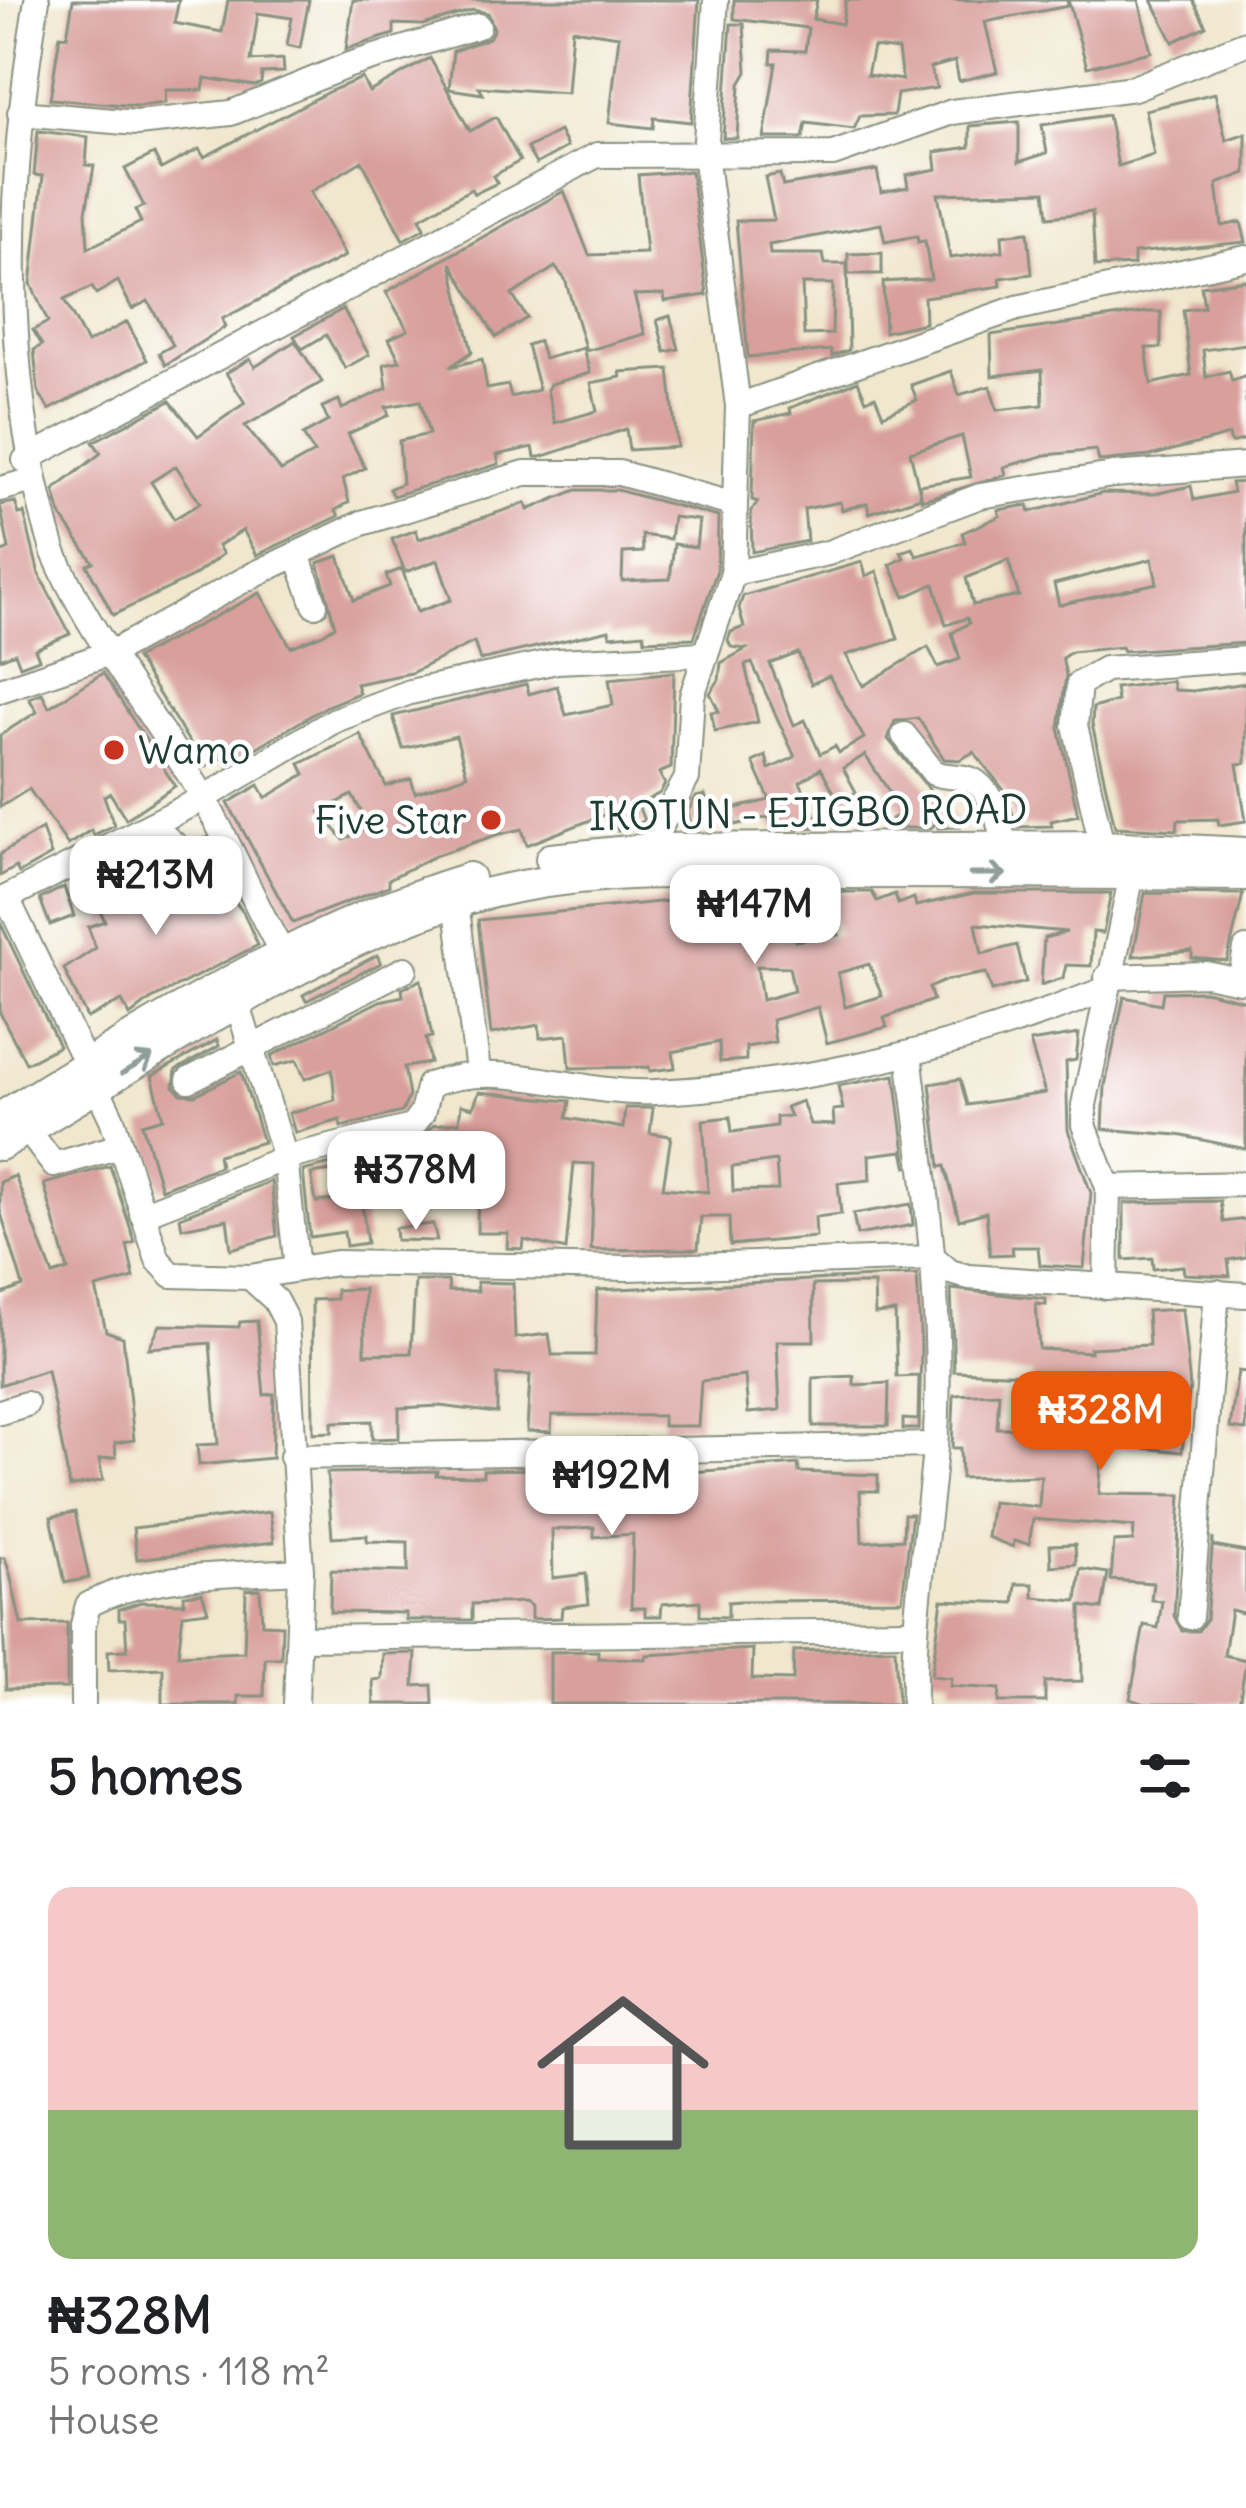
<!DOCTYPE html>
<meta charset="utf-8">
<style>
:root{--surface:#fff;--page:#f2f2f2;--text:#202124;--muted:#757577;--accent:#ea580c}
body{margin:0;font-family:Delius,sans-serif;background:var(--page);color:var(--text);height:100vh;display:flex;flex-direction:column;font-size:45px;white-space:nowrap}
*{box-sizing:border-box;margin:0}
p{font-size:39px;color:var(--muted)}
.icon{flex:none;width:66px;height:66px;fill:none;stroke:currentColor;stroke-width:2;stroke-linecap:round;stroke-linejoin:round}
.map{position:relative;height:1704px;overflow:hidden}
.side{display:flex;flex-direction:column;background:var(--surface);flex:1}
.side>*{flex:none}
.price{position:absolute;translate:-50% -102px;padding:0 27px;border-radius:24px;background:#fff;color:#222;font-size:39px;line-height:78px;filter:drop-shadow(0 3px 6px #0008)}
.price::after{content:'';position:absolute;left:50%;top:72px;width:36px;height:27px;margin-left:-18px;background:inherit;clip-path:polygon(0 0,100% 0,50% 100%)}
.price.on{background:var(--accent);color:#fff}
ul{padding:0;list-style:none}
li{display:grid;align-content:center;gap:24px;height:636px;padding:0 48px}
li span{display:grid;place-items:center;height:372px;border-radius:24px;color:#555}
li>.icon{margin-inline-start:auto}
span .icon{width:216px;height:216px;fill:#fffc;stroke-width:1}
li b{font-size:51px}
h2{display:flex;justify-content:space-between;align-items:center;height:144px;padding:0 48px;font-size:51px}
.map>svg:first-child{display:block}
.building{fill:#d89f9b;fill-rule:evenodd}
.lines{fill:none;stroke-linecap:round;stroke-linejoin:round}
.minor-casing{stroke:#889281;stroke-width:28}
.major-casing{stroke:#889281;stroke-width:34}
.minor{stroke:#fff;stroke-width:24}
.major{stroke:#fff;stroke-width:30}
.oneway{stroke:#8f9e9a}
.poi-dot{fill:#c8321e;stroke:#fff;stroke-width:4.5}
.labels{text-anchor:middle;dominant-baseline:central;stroke-width:9;stroke-linejoin:round;paint-order:stroke}
.poi-label{font-size:39px;fill:#1f3d34;stroke:#fff;text-anchor:start}
.street-label{font-size:39px;fill:#1f3d34;stroke:#fff}
</style>
<div class="map">
<svg width="1246" height="1704" viewBox="0 0 1246 1704">
<rect width="100%" height="100%" fill="#fff"/>
<filter id="ink" filterUnits="userSpaceOnUse"><feTurbulence type="fractalNoise" baseFrequency=".00833" numOctaves="2"/><feDisplacementMap in="SourceGraphic" scale="24" xChannelSelector="R" yChannelSelector="G"/><feConvolveMatrix kernelMatrix="1 2 1 2 8 2 1 2 1" color-interpolation-filters="sRGB"/></filter>
<filter id="wash" filterUnits="userSpaceOnUse"><feTurbulence type="fractalNoise" baseFrequency=".004" numOctaves="4" result="noise"/><feDisplacementMap in="SourceGraphic" scale="48" xChannelSelector="R" yChannelSelector="G"/><feGaussianBlur stdDeviation="2.7" result="paint"/><feColorMatrix in="noise" values="0 0 0 0 0 0 0 0 0 0 0 0 0 0 0 0 0 1.4 0 .05"/><feComposite in="paint" operator="in"/></filter>
<g filter="url(#wash)">
<rect width="100%" height="100%" fill="#f0e7ce"/>
<g id="blocks">
<!-- building -->
<g class="building">
<polygon points="73,0 179,0 174,23 222,32 228,0 309,0 300,48 287,45 292,18 258,13 251,61 283,59 284,72 262,73 261,83 255,86 205,78 203,90 166,90 165,103 137,106 50,99 60,35 67,36"/>
<polygon points="353,0 699,0 691,122 654,118 653,128 609,123 619,36 572,29 567,93 479,87 483,94 449,89 453,51 489,38 494,29 488,13 473,10 423,25 394,24 394,34 346,49"/>
<path d="M 734,0 L 817,0 L 813,19 L 842,24 L 846,0 L 1067,0 L 1068,6 L 985,22 L 997,72 L 959,81 L 955,61 L 930,68 L 937,88 L 897,94 L 894,115 L 860,116 L 854,129 L 806,123 L 803,138 L 764,138 L 776,63 L 771,63 L 772,50 L 805,51 L 808,28 L 734,19 ZM 873,47 L 898,50 L 902,80 L 867,75 Z"/>
<polygon points="1068,0 1139,0 1151,52 1087,67"/>
<polygon points="1152,0 1193,0 1206,26 1173,42"/>
<polygon points="731,24 744,24 747,72 740,84 737,138 723,138"/>
<polygon points="430,58 470,131 496,117 520,161 493,176 497,183 474,194 471,189 420,218 425,228 403,240 362,161 310,192 345,256 222,319 225,327 165,365 159,353 173,345 148,301 132,309 118,281 96,294 92,287 64,300 87,343 127,322 147,360 49,410 38,391 34,350 42,345 33,330 48,322 31,284 43,176 34,175 38,131 88,137 86,165 94,166 86,212 88,248 141,222 135,210 144,206 125,169 154,154 161,169 199,149 204,157 330,91 362,78 369,92"/>
<path d="M 1215,93 L 1226,140 L 1246,133 L 1246,173 L 1217,184 L 1222,226 L 1241,222 L 1246,242 L 1134,253 L 1134,265 L 1095,267 L 1092,212 L 1048,217 L 1045,191 L 938,194 L 950,258 L 1003,251 L 1002,235 L 1028,232 L 1032,274 L 1000,278 L 1001,286 L 924,297 L 925,323 L 885,332 L 883,282 L 931,279 L 925,241 L 918,242 L 917,236 L 885,242 L 881,224 L 769,245 L 770,254 L 823,254 L 825,264 L 847,264 L 849,350 L 832,356 L 831,350 L 748,357 L 736,221 L 774,220 L 765,177 L 780,174 L 783,186 L 877,170 L 881,192 L 908,187 L 906,175 L 937,169 L 935,152 L 970,147 L 970,126 L 1019,122 L 1019,162 L 1047,153 L 1042,125 L 1108,115 L 1118,166 L 1154,155 L 1145,110 ZM 802,284 L 833,284 L 832,334 L 804,335 Z"/>
<polygon points="559,131 567,147 536,164 527,148"/>
<path d="M 691,171 L 707,295 L 665,301 L 664,294 L 634,295 L 645,334 L 586,351 L 565,279 L 555,267 L 512,295 L 527,318 L 496,337 L 451,263 L 472,352 L 450,367 L 482,359 L 487,389 L 508,385 L 511,397 L 539,390 L 527,345 L 539,341 L 544,359 L 583,348 L 590,373 L 550,384 L 547,390 L 555,423 L 597,411 L 591,383 L 621,377 L 620,372 L 669,369 L 677,447 L 629,450 L 626,429 L 541,457 L 535,457 L 533,447 L 497,455 L 499,464 L 393,496 L 389,489 L 402,483 L 399,441 L 429,434 L 420,401 L 386,407 L 389,415 L 348,434 L 365,468 L 343,479 L 349,502 L 336,510 L 339,516 L 257,555 L 243,530 L 218,546 L 223,554 L 194,576 L 113,615 L 87,565 L 93,562 L 61,516 L 54,490 L 101,453 L 93,442 L 170,401 L 198,436 L 245,403 L 226,373 L 250,359 L 255,367 L 295,341 L 322,382 L 245,426 L 281,471 L 314,453 L 303,435 L 328,421 L 322,407 L 339,400 L 342,409 L 387,388 L 384,364 L 400,361 L 389,339 L 408,330 L 386,292 L 564,191 L 589,255 L 646,253 L 638,175 ZM 176,466 L 200,503 L 174,519 L 151,482 Z"/>
<polygon points="882,253 882,274 848,274 848,254"/>
<polygon points="1246,280 1246,344 1203,350 1206,377 1229,371 1232,381 1246,376 1246,439 1231,443 1229,435 1150,456 1099,461 1096,450 1046,455 1004,467 1006,475 922,500 919,485 971,477 962,436 910,452 921,497 869,513 867,503 842,510 840,502 804,509 807,541 752,552 751,511 758,502 752,500 754,421 791,413 790,408 858,381 866,400 875,396 883,415 917,400 911,385 951,371 959,395 990,386 997,410 1043,405 1042,370 992,376 991,335 1147,312 1161,312 1161,348 1146,348 1151,384 1191,375 1183,310 1204,307 1201,286"/>
<polygon points="343,309 369,355 345,368 326,335 302,349 294,336"/>
<polygon points="670,316 679,349 665,352 657,320"/>
<path d="M 1246,482 L 1246,643 L 1123,651 L 1121,647 L 1071,652 L 1062,658 L 1066,675 L 1059,728 L 1078,815 L 1051,821 L 1052,826 L 1017,827 L 1006,793 L 974,752 L 959,760 L 944,759 L 918,718 L 895,721 L 888,739 L 960,827 L 938,828 L 937,822 L 931,828 L 894,828 L 891,819 L 904,814 L 865,755 L 843,768 L 856,792 L 839,802 L 821,768 L 800,782 L 820,827 L 774,829 L 769,817 L 735,825 L 732,809 L 770,800 L 753,762 L 766,756 L 769,769 L 795,757 L 752,663 L 745,665 L 758,722 L 715,731 L 711,712 L 719,711 L 710,693 L 719,680 L 721,663 L 746,649 L 731,647 L 728,640 L 731,632 L 744,627 L 739,608 L 743,596 L 862,562 L 866,576 L 877,571 L 898,639 L 846,655 L 863,686 L 928,647 L 938,667 L 960,659 L 952,633 L 969,623 L 967,618 L 946,625 L 934,584 L 905,597 L 890,565 L 904,558 L 901,552 L 913,548 L 917,556 L 965,542 L 962,533 L 1000,516 L 998,510 L 1028,505 L 1030,512 L 1103,493 L 1154,494 L 1191,486 L 1194,500 L 1233,492 L 1231,483 ZM 1152,559 L 1157,583 L 1059,605 L 1054,584 ZM 1008,560 L 1019,596 L 973,605 L 966,578 ZM 798,653 L 811,684 L 829,676 L 864,738 L 839,753 L 835,746 L 820,754 L 805,720 L 794,725 L 770,664 Z"/>
<path d="M 576,490 L 617,490 L 718,517 L 717,570 L 694,638 L 645,640 L 644,633 L 610,636 L 609,630 L 480,660 L 474,642 L 411,673 L 356,684 L 359,693 L 327,706 L 227,765 L 222,758 L 205,767 L 136,658 L 260,593 L 291,647 L 323,634 L 335,626 L 318,563 L 339,556 L 354,600 L 390,586 L 386,575 L 402,569 L 417,612 L 451,600 L 438,560 L 405,572 L 392,539 L 416,530 L 419,539 L 526,503 L 528,510 ZM 673,517 L 699,520 L 696,547 L 674,544 L 670,579 L 622,581 L 623,553 L 643,552 L 642,535 L 670,539 Z"/>
<polygon points="15,502 19,514 24,513 39,574 70,634 35,649 39,659 20,666 15,653 0,659 0,553 9,549 0,505"/>
<path d="M 674,672 L 671,768 L 659,773 L 665,784 L 660,793 L 638,805 L 644,821 L 618,831 L 611,812 L 527,845 L 522,829 L 496,835 L 437,855 L 389,879 L 389,886 L 293,923 L 228,803 L 259,785 L 266,798 L 305,774 L 300,764 L 360,734 L 386,786 L 411,779 L 415,793 L 467,775 L 456,736 L 403,749 L 393,716 L 526,684 L 529,694 L 557,686 L 566,715 L 613,705 L 609,679 ZM 352,795 L 370,827 L 344,840 L 320,812 Z"/>
<polygon points="103,673 175,786 126,819 110,793 104,796 114,825 94,835 91,830 68,845 29,789 0,807 0,735 37,712 29,698 42,693 49,707"/>
<polygon points="1172,681 1174,690 1193,691 1246,683 1246,763 1237,764 1246,821 1219,825 1218,819 1178,820 1177,830 1115,827 1092,724 1093,708 1117,701 1115,688"/>
<polygon points="705,795 712,821 691,825 688,811 696,797"/>
<polygon points="42,829 51,855 19,873 16,867 0,876 0,854"/>
<polygon points="152,847 180,879 203,868 223,900 231,896 243,912 258,945 150,1000 130,1016 122,1001 87,1018 64,969 96,948 88,927 105,921 90,890 131,872 138,890 162,877 146,851"/>
<polygon points="64,887 74,916 50,925 40,899"/>
<path d="M 752,892 L 872,892 L 877,901 L 895,894 L 898,904 L 914,898 L 916,906 L 974,893 L 1111,893 L 1103,933 L 1093,932 L 1091,966 L 1066,965 L 1063,978 L 1041,985 L 1044,938 L 1067,932 L 976,924 L 982,954 L 1017,945 L 1026,982 L 992,991 L 986,973 L 947,980 L 929,988 L 933,1000 L 884,1018 L 887,1027 L 827,1043 L 818,1007 L 772,1020 L 775,1042 L 746,1047 L 746,1060 L 720,1062 L 719,1042 L 673,1052 L 675,1068 L 650,1071 L 649,1067 L 570,1068 L 567,1035 L 540,1038 L 539,1025 L 491,1034 L 478,920 L 700,898 L 703,913 L 753,910 ZM 828,902 L 839,935 L 795,941 L 795,917 ZM 869,964 L 882,996 L 845,1007 L 838,973 ZM 757,966 L 789,967 L 794,991 L 762,1000 Z"/>
<polygon points="1145,893 1243,894 1227,961 1192,958 1192,951 1133,956"/>
<polygon points="0,922 59,1046 26,1063 0,1013"/>
<polygon points="377,955 381,963 306,1001 303,995"/>
<polygon points="421,980 432,1037 426,1038 430,1063 404,1067 409,1096 402,1112 341,1127 340,1120 295,1133 289,1113 335,1100 332,1069 305,1079 297,1060 274,1066 271,1056 380,1001 403,996 402,989"/>
<polygon points="1205,991 1246,1001 1246,1149 1178,1135 1103,1129 1105,1086 1124,997 1161,1004 1163,992"/>
<polygon points="1079,1034 1076,1060 1066,1062 1068,1130 1091,1193 1084,1268 1040,1265 1038,1247 1012,1247 1013,1254 990,1255 986,1212 959,1220 945,1166 940,1167 930,1084 960,1079 967,1105 1045,1093 1030,1042"/>
<polygon points="217,1040 219,1046 176,1070 174,1086 181,1094 195,1095 241,1072 263,1142 218,1155 220,1166 161,1189 142,1124 163,1118 152,1076"/>
<path d="M 895,1075 L 907,1168 L 903,1151 L 869,1155 L 870,1180 L 838,1183 L 841,1214 L 815,1217 L 816,1237 L 730,1245 L 729,1217 L 701,1217 L 698,1249 L 591,1250 L 594,1164 L 574,1163 L 566,1250 L 524,1240 L 523,1249 L 507,1248 L 508,1233 L 477,1233 L 478,1180 L 464,1181 L 461,1148 L 357,1165 L 367,1243 L 346,1246 L 344,1232 L 310,1237 L 303,1171 L 416,1143 L 434,1125 L 459,1122 L 461,1105 L 473,1108 L 479,1092 L 570,1101 L 567,1118 L 623,1128 L 625,1108 L 653,1108 L 650,1133 L 671,1136 L 663,1188 L 708,1192 L 703,1120 L 730,1117 L 732,1132 L 776,1126 L 776,1117 L 790,1116 L 786,1107 L 802,1101 L 810,1124 L 834,1125 L 833,1110 L 843,1109 L 838,1086 ZM 776,1161 L 778,1190 L 733,1191 L 732,1167 ZM 339,1170 L 343,1199 L 316,1202 L 311,1174 Z"/>
<polygon points="110,1166 135,1242 127,1245 134,1278 96,1288 106,1331 123,1337 134,1440 115,1443 116,1457 99,1459 103,1480 70,1487 47,1370 0,1385 0,1295 23,1286 0,1210 0,1182 15,1176 53,1275 68,1270 44,1184"/>
<polygon points="271,1181 277,1236 231,1249 227,1219 182,1228 180,1217"/>
<polygon points="1220,1201 1223,1222 1246,1219 1246,1257 1228,1260 1230,1276 1184,1274 1183,1266 1153,1269 1152,1258 1124,1260 1124,1203"/>
<polygon points="911,1204 913,1225 857,1235 853,1214"/>
<polygon points="433,1224 437,1241 396,1240 395,1228"/>
<polygon points="917,1275 921,1349 919,1429 903,1429 903,1419 918,1420 919,1376 897,1377 895,1312 875,1314 874,1284 855,1284 813,1285 814,1341 777,1341 780,1410 748,1413 745,1376 701,1381 698,1426 663,1426 663,1416 552,1415 551,1432 527,1431 530,1375 497,1375 497,1413 440,1406 399,1408 399,1438 372,1439 372,1421 332,1422 332,1432 313,1433 312,1300 336,1299 336,1290 364,1289 365,1354 411,1353 415,1281 448,1281 449,1291 478,1291 477,1282 513,1283 515,1338 549,1334 552,1355 595,1355 597,1290"/>
<polygon points="951,1289 1046,1299 1046,1305 1036,1304 1039,1349 1090,1352 1090,1348 1149,1345 1147,1311 1182,1309 1190,1387 1182,1452 1103,1444 1099,1494 1181,1495 1174,1616 1182,1631 1198,1631 1206,1620 1213,1538 1213,1546 1246,1552 1246,1614 1231,1610 1224,1655 1246,1660 1239,1704 1146,1704 1130,1699 1144,1625 1158,1628 1162,1601 1151,1600 1153,1583 1111,1580 1114,1542 1133,1541 1134,1527 1033,1519 1029,1544 1014,1541 1013,1547 987,1537 992,1502 1039,1507 1041,1476 961,1478 960,1448 952,1448 954,1395 999,1393 997,1428 1054,1428 1054,1385 1032,1387 1032,1374 954,1371"/>
<polygon points="257,1321 264,1395 274,1394 272,1458 199,1465 197,1445 218,1444 210,1343 149,1348 160,1325 239,1327 240,1322"/>
<polygon points="1238,1371 1246,1372 1246,1430 1230,1428"/>
<polygon points="854,1376 854,1385 889,1383 888,1426 813,1426 813,1378"/>
<polygon points="798,1464 799,1472 878,1475 878,1491 860,1491 862,1542 903,1539 904,1514 912,1514 902,1600 740,1601 728,1602 728,1617 700,1616 700,1601 662,1604 661,1616 645,1616 645,1608 631,1608 633,1534 594,1537 594,1527 552,1530 553,1578 586,1574 589,1604 562,1607 561,1618 531,1619 531,1606 525,1602 472,1604 472,1620 406,1620 406,1613 330,1612 331,1570 408,1572 408,1542 367,1541 367,1535 332,1537 327,1473 437,1471 436,1475 483,1476 483,1470 618,1467 691,1472"/>
<polygon points="75,1512 89,1578 65,1583 51,1517"/>
<polygon points="270,1512 274,1542 137,1559 133,1528"/>
<polygon points="1075,1544 1076,1564 1051,1566 1050,1545"/>
<polygon points="0,1558 5,1558 10,1574 21,1624 67,1623 67,1688 6,1689"/>
<polygon points="1081,1569 1108,1573 1102,1609 1081,1606 1082,1681 1045,1682 1045,1702 999,1702 1000,1689 950,1686 951,1678 931,1676 942,1600 1014,1603 1016,1584 1033,1584 1033,1597 1077,1601"/>
<polygon points="260,1589 262,1624 282,1625 281,1658 265,1658 264,1696 238,1696 238,1704 163,1704 163,1668 109,1670 108,1651 127,1650 125,1619 119,1619 119,1609 141,1602 184,1603 184,1595 202,1593 208,1611 183,1614 178,1655 244,1652 246,1590"/>
<polygon points="895,1648 898,1704 550,1704 550,1652 598,1651 598,1658 646,1659 646,1655 753,1649 752,1679 793,1680 794,1651"/>
<polygon points="416,1653 414,1686 432,1685 433,1704 374,1704 373,1680 382,1679 383,1654"/>
</g>
</g>
</g>
<g filter="url(#ink)">
<use href="#blocks" fill-opacity="0" stroke="#889281" stroke-width="3"/>
<g class="lines">
<defs>
<g id="minor">
<path d="M 37,0 C 7,179 0,377 53,550 C 84,627 156,718 200,792 C 230,842 253,902 283,954"/>
<polyline points="20,113 137,123 231,113 349,65 478,26"/>
<polyline points="738,406 1017,308 1246,258"/>
<polyline points="25,460 597,155 833,154 952,112 1134,88 1246,43"/>
<polyline points="0,489 30,481"/>
<polyline points="297,554 315,605"/>
<polyline points="733,573 828,553 980,496 1113,475 1246,465"/>
<polyline points="0,690 113,652 253,575 362,523 525,473 619,473 735,505"/>
<path d="M 904,735 L 934,773 C 946,778 961,775 972,780 C 995,792 1000,828 1006,850"/>
<polyline points="151,825 187,855 224,847"/>
<polyline points="1102,846 1075,725 1079,684 1105,669 1246,659"/>
<polyline points="647,865 648,849 687,778 692,696 733,573 738,406 705,154 716,0"/>
<polyline points="7,898 112,1119 158,1260 172,1275 250,1277 336,1263 629,1268 934,1258 950,1272 969,1277 1246,1295"/>
<polyline points="0,901 204,798 335,720 410,692 557,661 705,654"/>
<polyline points="456,902 478,1071"/>
<polyline points="1107,977 1206,974 1240,981 1246,949"/>
<polyline points="238,1005 285,1158 297,1269"/>
<path d="M 909,1054 C 925,1184 945,1316 935,1448 C 928,1534 912,1617 914,1704"/>
<polyline points="189,1080 405,969"/>
<polyline points="27,1129 54,1165 120,1146"/>
<polyline points="1108,1187 1084,1125 1084,1105 1132,874"/>
<path d="M 142,1214 L 285,1158 L 412,1127 L 422,1113 L 429,1085 C 505,1057 576,1096 656,1092 C 808,1085 963,1046 1104,990"/>
<polyline points="250,1277 275,1300 286,1321 301,1571 296,1704"/>
<polyline points="1106,1287 1108,1187 1246,1184"/>
<polyline points="0,1412 26,1404"/>
<polyline points="292,1457 935,1445"/>
<polyline points="1190,1617 1217,1292"/>
<polyline points="300,1638 912,1631"/>
<path d="M 83,1704 L 83,1625 L 88,1605 C 149,1572 233,1575 301,1571"/>
</g>
<g id="major">
<polyline points="551,859 648,849 1102,846 1246,853"/>
<path d="M 0,1118 C 149,1026 302,929 469,878"/>
<path d="M 0,1145 C 144,1062 298,951 457,902 C 572,866 690,873 809,873 C 955,873 1100,873 1246,875"/>
</g>
</defs>
<!-- minor casing -->
<use href="#minor" class="minor-casing"/>
<!-- major casing -->
<use href="#major" class="major-casing"/>
<!-- minor -->
<use href="#minor" class="minor"/>
<!-- major -->
<use href="#major" class="major"/>
</g>
<!-- one-way arrows -->
<defs><path id="oneway-shaft" d="M-6 0H5M1.5-3L5.5 0L1.5 3" fill="none" stroke-width="1.6" stroke-linecap="round" stroke-linejoin="round" transform="scale(3)"/></defs>
<g class="oneway">
<use href="#oneway-shaft" transform="translate(988 874)"/>
<use href="#oneway-shaft" transform="translate(137 1065) rotate(-31)"/>
</g>
</g>
<!-- markers -->
<g class="poi-dot">
<circle cx="114" cy="750" r="12"/>
<circle cx="491" cy="820" r="12"/>
</g>
<g class="labels">
<!-- poi labels -->
<g class="poi-label">
<text x="138" y="750">Wamo</text>
<text x="467" y="820" text-anchor="end">Five Star</text>
</g>
<!-- street labels -->
<g class="street-label">
<text transform="translate(808 813) rotate(-1)">IKOTUN - EJIGBO ROAD</text>
</g>
</g>
</svg>
<b class="price" style="left:156px;top:938px">₦213M</b>
<b class="price" style="left:755px;top:967px">₦147M</b>
<b class="price" style="left:416px;top:1233px">₦378M</b>
<b class="price on" style="left:1101px;top:1473px">₦328M</b>
<b class="price" style="left:612px;top:1538px">₦192M</b>
</div>
<section class="side">
<h2>5 homes<svg class="icon" aria-label="filters" viewBox="0 0 24 24"><path d="M4 7h16M4 17h16"/><circle cx="9" cy="7" r="2"/><circle cx="15" cy="17" r="2"/></svg></h2>
<ul>
<li><span style="background:linear-gradient(#f6c9c9 60%,#8fb573 0)"><svg class="icon" aria-label="home" viewBox="0 0 24 24"><path d="M3 11l9-7 9 7M6 9v11h12V9"/></svg></span><div><b>₦328M</b><p>5 rooms · 118 m²</p><p>House</p></div></li>
</ul>
</section>
